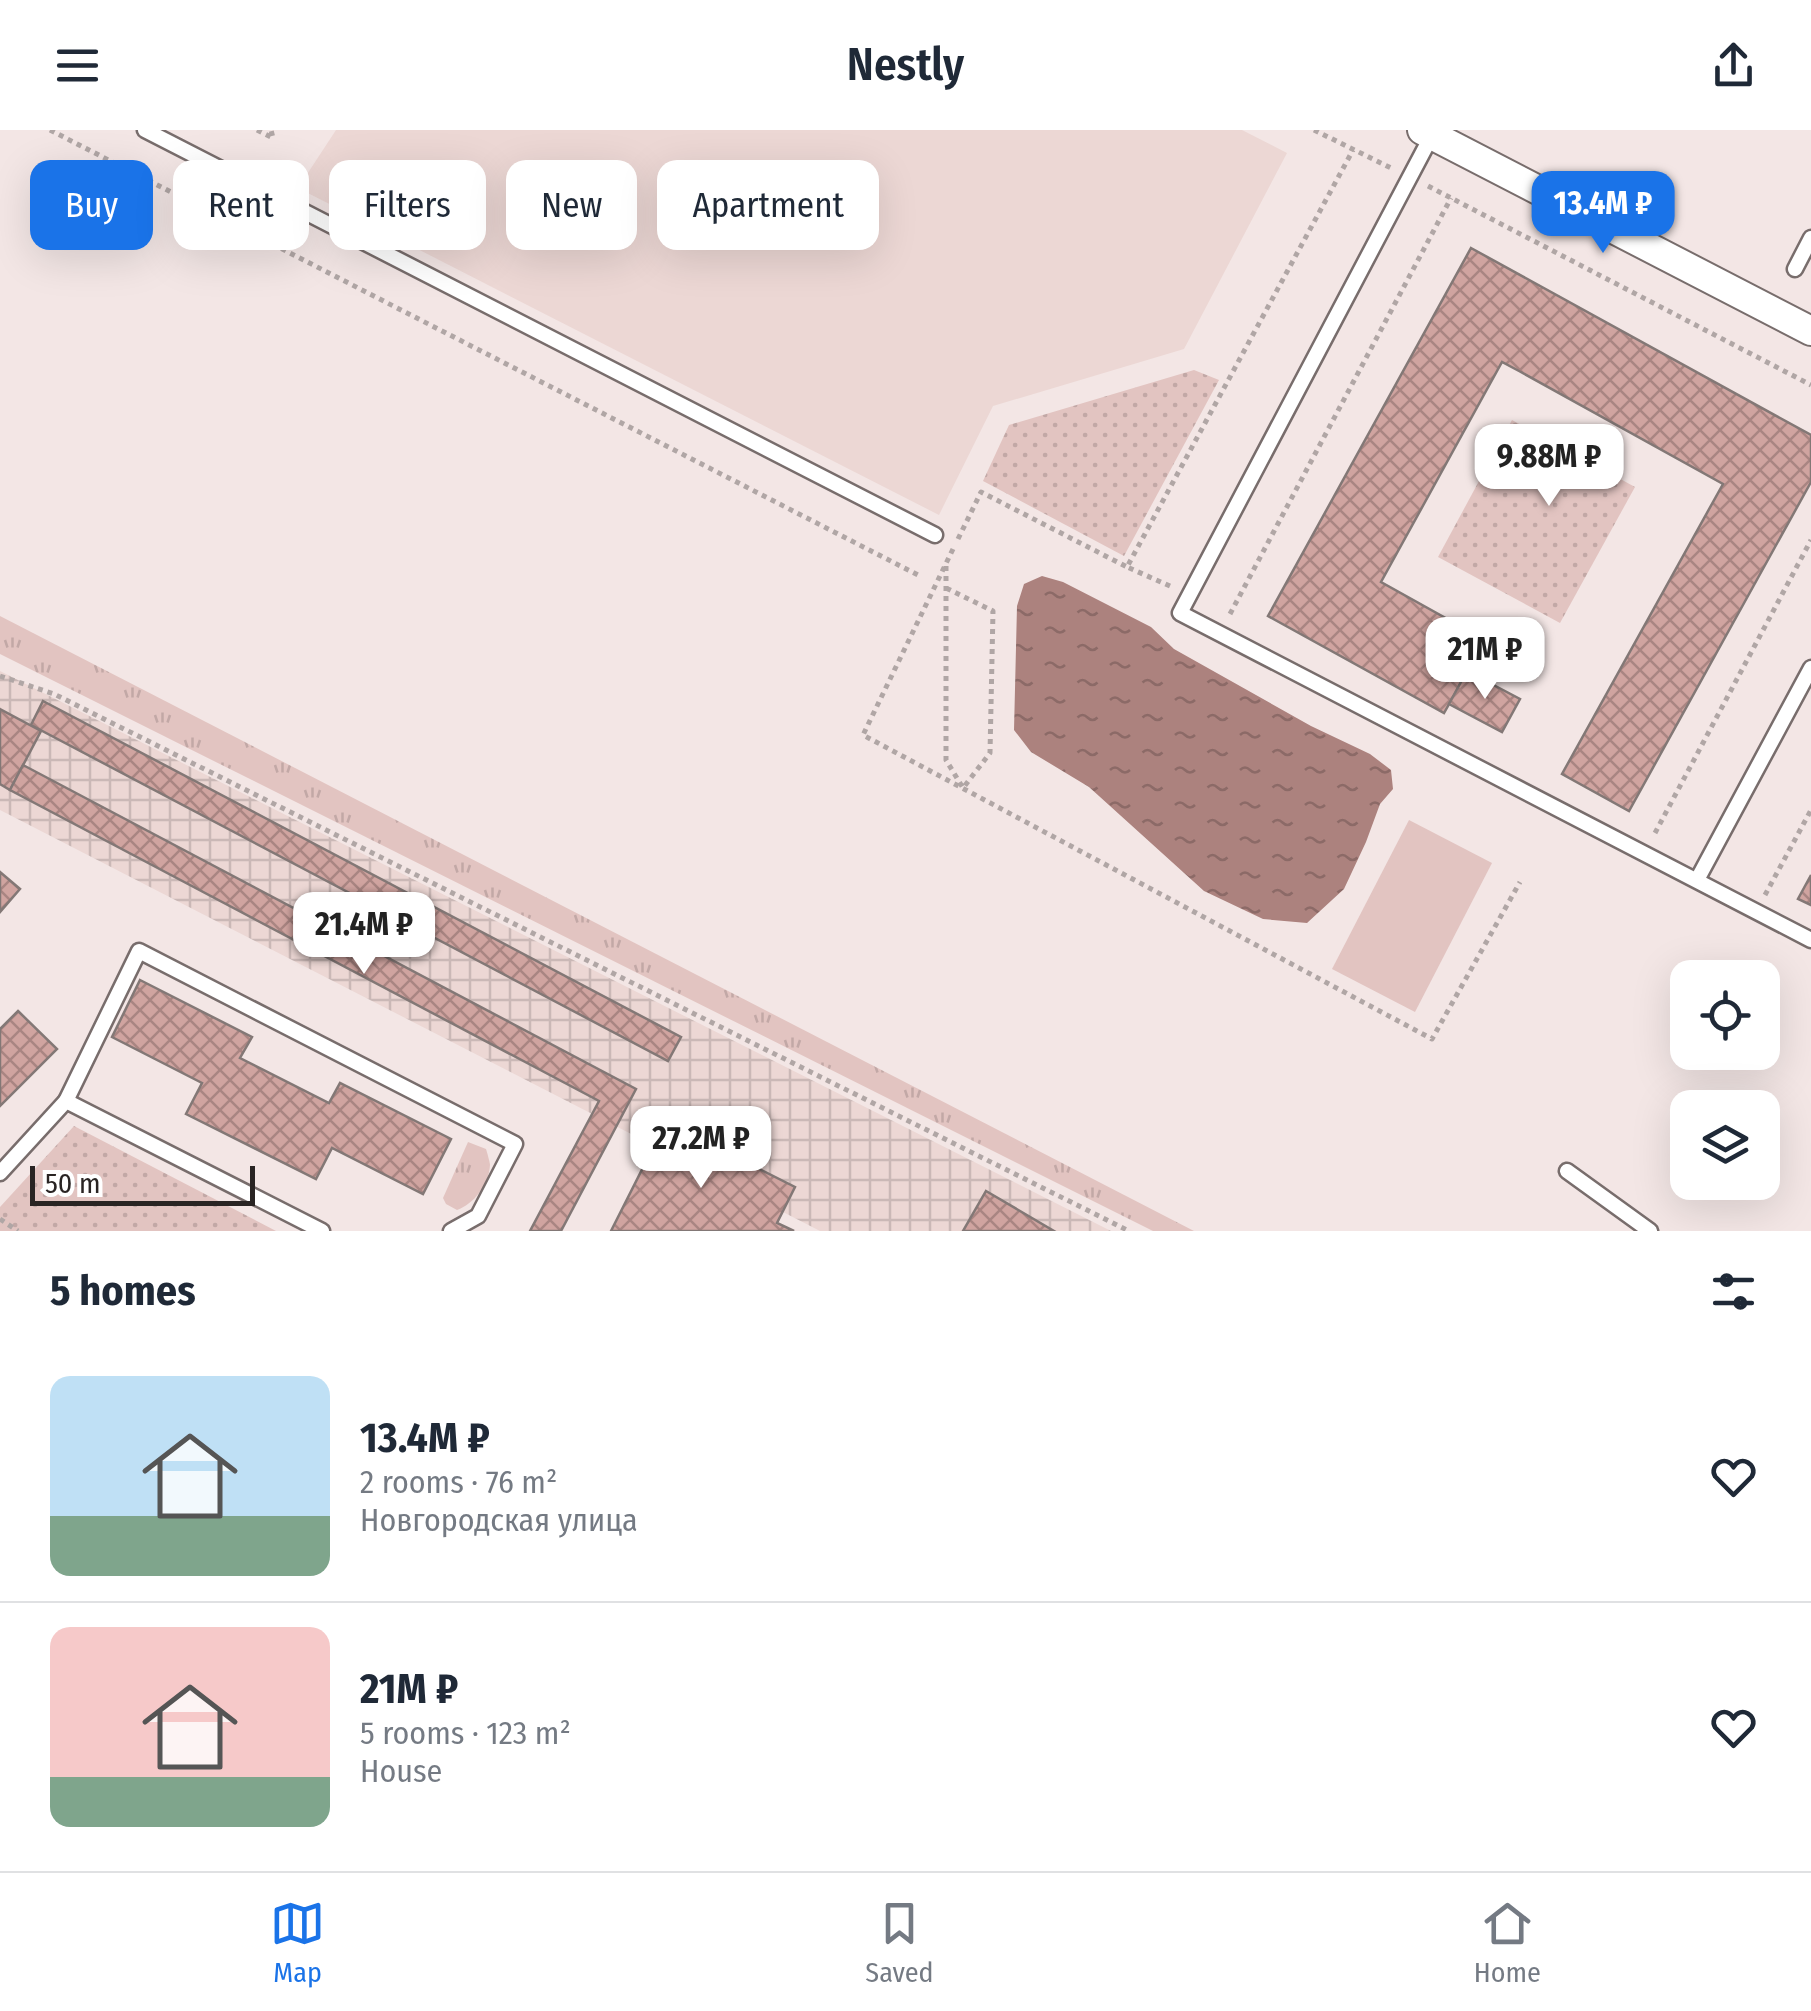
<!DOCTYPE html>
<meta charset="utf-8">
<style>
:root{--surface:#fff;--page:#f2f2f3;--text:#1f2937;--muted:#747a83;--line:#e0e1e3;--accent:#1a73e8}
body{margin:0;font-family:"Fira Sans Condensed",sans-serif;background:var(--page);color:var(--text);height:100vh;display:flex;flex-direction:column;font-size:38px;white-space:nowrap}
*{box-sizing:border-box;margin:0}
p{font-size:32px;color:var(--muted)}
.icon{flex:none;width:55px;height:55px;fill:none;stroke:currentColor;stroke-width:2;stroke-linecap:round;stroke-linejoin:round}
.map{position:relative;height:1101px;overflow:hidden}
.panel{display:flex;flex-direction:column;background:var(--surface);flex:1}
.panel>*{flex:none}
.hud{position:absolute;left:30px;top:30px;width:1000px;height:90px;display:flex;gap:20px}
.tools{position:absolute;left:1670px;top:830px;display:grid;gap:20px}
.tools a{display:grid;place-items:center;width:110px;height:110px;border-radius:20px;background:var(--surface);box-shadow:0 10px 40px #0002;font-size:50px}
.scale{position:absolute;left:30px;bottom:25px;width:225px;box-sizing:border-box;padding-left:10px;border:5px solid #292423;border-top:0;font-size:28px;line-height:35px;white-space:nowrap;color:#292423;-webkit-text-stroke:8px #fff;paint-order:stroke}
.price{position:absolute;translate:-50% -85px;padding:0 22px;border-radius:20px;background:#fff;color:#222;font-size:32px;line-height:65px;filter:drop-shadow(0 2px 5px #0008)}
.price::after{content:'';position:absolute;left:50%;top:60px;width:30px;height:22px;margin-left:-15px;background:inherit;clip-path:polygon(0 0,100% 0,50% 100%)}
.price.active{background:var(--accent);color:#fff}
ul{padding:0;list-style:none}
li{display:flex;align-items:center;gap:30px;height:250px;padding:0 50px}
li+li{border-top:2px solid var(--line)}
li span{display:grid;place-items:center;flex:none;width:280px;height:200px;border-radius:20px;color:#555}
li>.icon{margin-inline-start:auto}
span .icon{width:120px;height:120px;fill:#fffc;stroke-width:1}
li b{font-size:42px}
h2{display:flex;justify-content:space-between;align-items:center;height:120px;padding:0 50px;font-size:42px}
.pill{padding:0 35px;border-radius:20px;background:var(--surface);box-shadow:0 10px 40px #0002;font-size:35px;line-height:90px}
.pill.active{background:var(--accent);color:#fff}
header{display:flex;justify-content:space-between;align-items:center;height:130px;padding:0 50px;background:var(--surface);font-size:45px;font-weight:600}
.menu{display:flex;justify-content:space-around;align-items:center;height:140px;border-top:2px solid var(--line);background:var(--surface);font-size:28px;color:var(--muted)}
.menu a{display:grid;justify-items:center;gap:5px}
.menu .active{color:var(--accent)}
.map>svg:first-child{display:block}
.built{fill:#ecd7d4}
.industrial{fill:url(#industrial-grid)}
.grass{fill:url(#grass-tufts)}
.park{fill:url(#park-dots)}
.pitch{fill:#e2c4c1}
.water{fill:url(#water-ripples)}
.building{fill:url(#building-cross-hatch);stroke:#837876;stroke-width:2.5}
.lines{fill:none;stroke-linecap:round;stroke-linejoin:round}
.service-casing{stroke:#786d6c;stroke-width:19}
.minor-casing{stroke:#786d6c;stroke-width:32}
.path{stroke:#b0a6a5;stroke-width:5;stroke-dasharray:5 5;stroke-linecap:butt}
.service{stroke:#fff;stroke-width:14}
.minor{stroke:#fff;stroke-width:28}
</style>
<header><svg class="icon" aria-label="menu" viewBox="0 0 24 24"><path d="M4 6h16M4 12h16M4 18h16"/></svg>Nestly<svg class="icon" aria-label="share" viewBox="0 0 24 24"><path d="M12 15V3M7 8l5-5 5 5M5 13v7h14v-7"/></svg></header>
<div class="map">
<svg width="1811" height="1101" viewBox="0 0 1811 1101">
<defs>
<pattern id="industrial-grid" width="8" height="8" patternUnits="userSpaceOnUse" patternTransform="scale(2.5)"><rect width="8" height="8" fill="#ecd7d4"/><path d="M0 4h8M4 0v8" fill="none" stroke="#cab8b6"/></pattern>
<pattern id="grass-tufts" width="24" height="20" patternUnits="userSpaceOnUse" patternTransform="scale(2.5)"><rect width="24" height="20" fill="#e2c4c1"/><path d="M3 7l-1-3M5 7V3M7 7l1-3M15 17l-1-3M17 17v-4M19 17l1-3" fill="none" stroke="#c2a8a6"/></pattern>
<pattern id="park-dots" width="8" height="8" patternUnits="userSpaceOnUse" patternTransform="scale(2.5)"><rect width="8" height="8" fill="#e2c4c1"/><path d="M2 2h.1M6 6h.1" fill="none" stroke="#c2a8a6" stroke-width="1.8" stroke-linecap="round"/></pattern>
<pattern id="water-ripples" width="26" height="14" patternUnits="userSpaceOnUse" patternTransform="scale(2.5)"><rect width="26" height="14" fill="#ac827e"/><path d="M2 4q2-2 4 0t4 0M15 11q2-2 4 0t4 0" fill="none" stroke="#8c6a67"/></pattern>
<pattern id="building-cross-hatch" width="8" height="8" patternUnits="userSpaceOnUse" patternTransform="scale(2.5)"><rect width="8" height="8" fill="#d0a4a0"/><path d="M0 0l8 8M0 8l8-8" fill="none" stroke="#a98582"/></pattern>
</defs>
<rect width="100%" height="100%" fill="#f3e6e5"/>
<!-- built -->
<polygon class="built" points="336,0 1242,0 1287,23 1184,219 993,276 939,385 298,58"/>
<!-- industrial -->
<polygon class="industrial" points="0,541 1111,1101 820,1101 0,680"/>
<!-- grass -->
<g class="grass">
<polygon points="0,486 1194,1101 1153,1101 0,524"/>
<path d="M 468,1012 L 486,1019 C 487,1022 490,1033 490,1035 C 489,1054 474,1074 457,1080 L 446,1074 L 443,1068 Z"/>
</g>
<!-- park -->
<g class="park">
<polygon points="1194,240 1219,250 1124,426 983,351 1009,295"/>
<polygon points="1512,290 1635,357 1560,493 1438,427"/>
<polygon points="74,996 276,1101 0,1101 0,1077"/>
</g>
<!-- pitch -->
<polygon class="pitch" points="1409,690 1492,733 1415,882 1332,839"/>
<!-- water -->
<polygon class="water" points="1042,446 1063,452 1151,497 1174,519 1311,596 1370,624 1391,640 1393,659 1380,674 1366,712 1344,759 1307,793 1263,789 1204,761 1089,657 1031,622 1014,600 1017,476 1024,454"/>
<!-- building -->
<g class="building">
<polygon points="1471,118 1811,305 1811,352 1629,681 1562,644 1723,354 1519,241 1502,232 1381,452 1485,510 1444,583 1268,486"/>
<polygon points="1467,541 1520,569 1502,602 1449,574"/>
<polygon points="43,571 681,907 668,931 31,595"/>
<polygon points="0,579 41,601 10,660 0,654"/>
<polygon points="23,635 636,959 561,1101 530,1101 599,971 10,660"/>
<polygon points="0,742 20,759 0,782"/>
<polygon points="1811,745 1811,775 1798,769"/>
<polygon points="140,850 252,907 240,928 329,973 340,953 451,1009 423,1064 332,1018 316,1049 186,984 202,953 112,907"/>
<polygon points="18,881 57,919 0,976 0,899"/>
<polygon points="666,992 795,1057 777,1093 794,1101 611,1101"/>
<polygon points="986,1061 1054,1101 963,1101"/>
</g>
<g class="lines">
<defs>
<g id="service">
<polyline points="145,0 935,405"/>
<polyline points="1432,5 1180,483 1811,810"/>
<polyline points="1795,139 1811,108"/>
<polyline points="1697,750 1811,538"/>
<polyline points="66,971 139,821 515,1014 478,1086 451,1101"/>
<polyline points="1567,1041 1650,1101"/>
<polyline points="0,1043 66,971 322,1101"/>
</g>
<polyline id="minor" points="1422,0 1811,201"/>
</defs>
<!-- service casing -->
<use href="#service" class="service-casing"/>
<!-- minor casing -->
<use href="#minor" class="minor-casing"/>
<!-- path -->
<g class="path">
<polyline points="50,0 920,446"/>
<polyline points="257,0 273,8 271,0"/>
<polyline points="1314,0 1391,38"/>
<polyline points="1428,56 1811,255"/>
<polyline points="958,409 981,362 1127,437"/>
<polyline points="953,419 863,605 1432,909 1520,752"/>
<polyline points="946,436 946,630 963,658 990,623 993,481 946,458"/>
<polyline points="1170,456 1127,437 1353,20"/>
<polyline points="1230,484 1451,68"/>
<polyline points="0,546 54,564 1129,1101"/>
<polyline points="1655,703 1811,410"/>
<polyline points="1765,765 1811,680"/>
<polyline points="0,1089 18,1101"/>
</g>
<!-- service -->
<use href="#service" class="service"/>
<!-- minor -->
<use href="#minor" class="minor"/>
</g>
</svg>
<div class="tools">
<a><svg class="icon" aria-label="locate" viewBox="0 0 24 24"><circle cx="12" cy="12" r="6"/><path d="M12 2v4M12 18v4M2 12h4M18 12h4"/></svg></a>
<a><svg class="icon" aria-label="layers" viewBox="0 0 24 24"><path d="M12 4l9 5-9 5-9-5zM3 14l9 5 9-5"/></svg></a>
</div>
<div class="scale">50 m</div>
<b class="price active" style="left:1603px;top:126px">13.4M ₽</b>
<b class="price" style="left:1549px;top:379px">9.88M ₽</b>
<b class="price" style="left:1485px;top:572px">21M ₽</b>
<b class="price" style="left:364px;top:847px">21.4M ₽</b>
<b class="price" style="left:701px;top:1061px">27.2M ₽</b>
<div class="hud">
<a class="pill active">Buy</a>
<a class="pill">Rent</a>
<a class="pill">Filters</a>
<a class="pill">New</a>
<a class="pill">Apartment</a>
</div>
</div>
<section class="panel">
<h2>5 homes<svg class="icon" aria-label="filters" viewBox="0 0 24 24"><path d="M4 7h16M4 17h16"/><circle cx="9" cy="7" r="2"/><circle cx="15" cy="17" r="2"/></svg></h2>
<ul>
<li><span style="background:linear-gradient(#bfe0f5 70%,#7fa58c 0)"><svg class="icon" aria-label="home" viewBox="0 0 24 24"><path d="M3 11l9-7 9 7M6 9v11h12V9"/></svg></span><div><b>13.4M ₽</b><p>2 rooms · 76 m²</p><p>Новгородская улица</p></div><svg class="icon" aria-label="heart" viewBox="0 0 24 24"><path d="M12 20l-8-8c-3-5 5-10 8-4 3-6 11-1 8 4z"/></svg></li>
<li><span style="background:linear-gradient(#f6c9c9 75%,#7fa58c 0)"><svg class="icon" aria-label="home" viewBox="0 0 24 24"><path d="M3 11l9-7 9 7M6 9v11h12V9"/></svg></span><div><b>21M ₽</b><p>5 rooms · 123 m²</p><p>House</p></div><svg class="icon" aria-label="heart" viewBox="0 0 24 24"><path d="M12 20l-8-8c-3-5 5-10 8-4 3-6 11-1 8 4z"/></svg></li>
</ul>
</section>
<nav class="menu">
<a class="active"><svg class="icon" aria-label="map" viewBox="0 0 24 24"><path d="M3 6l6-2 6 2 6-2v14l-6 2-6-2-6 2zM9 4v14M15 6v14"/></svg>Map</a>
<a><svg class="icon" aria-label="saved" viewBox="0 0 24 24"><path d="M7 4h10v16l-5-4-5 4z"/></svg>Saved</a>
<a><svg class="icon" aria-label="home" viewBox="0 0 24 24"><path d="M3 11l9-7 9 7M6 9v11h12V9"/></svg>Home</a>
</nav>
